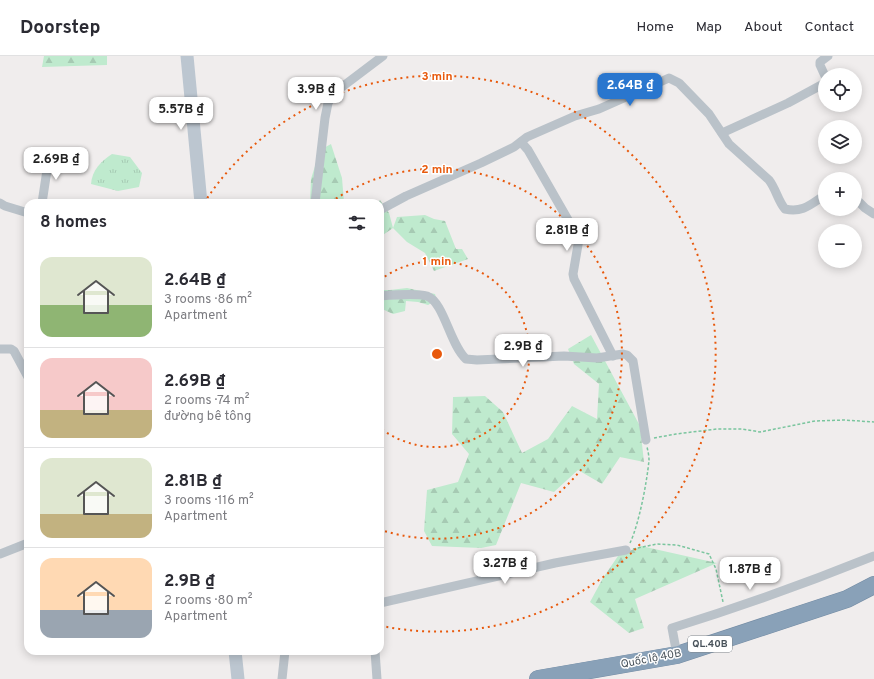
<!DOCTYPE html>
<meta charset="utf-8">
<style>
:root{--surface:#fff;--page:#f7f7f7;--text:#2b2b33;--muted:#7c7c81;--line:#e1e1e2;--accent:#2976ce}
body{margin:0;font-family:Overpass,sans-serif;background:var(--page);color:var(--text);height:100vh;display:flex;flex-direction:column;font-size:15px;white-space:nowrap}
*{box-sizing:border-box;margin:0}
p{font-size:13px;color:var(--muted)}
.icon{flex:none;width:22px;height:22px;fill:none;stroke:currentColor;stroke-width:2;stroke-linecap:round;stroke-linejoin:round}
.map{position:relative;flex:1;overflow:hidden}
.details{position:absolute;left:24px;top:143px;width:360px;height:456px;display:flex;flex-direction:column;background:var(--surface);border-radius:12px;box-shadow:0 2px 10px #0003}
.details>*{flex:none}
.tools{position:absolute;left:818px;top:12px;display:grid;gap:8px}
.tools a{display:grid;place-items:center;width:44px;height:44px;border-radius:50%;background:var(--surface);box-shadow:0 2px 10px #0003;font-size:20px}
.price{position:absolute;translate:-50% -34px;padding:0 9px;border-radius:8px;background:#fff;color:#222;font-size:13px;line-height:26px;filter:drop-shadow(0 1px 2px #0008)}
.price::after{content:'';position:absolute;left:50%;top:24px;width:12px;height:9px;margin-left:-6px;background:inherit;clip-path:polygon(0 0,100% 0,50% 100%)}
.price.selected{background:var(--accent);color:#fff}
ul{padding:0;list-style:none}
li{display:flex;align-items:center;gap:12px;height:100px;padding:0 16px}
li+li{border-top:1px solid var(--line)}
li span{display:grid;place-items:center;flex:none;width:112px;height:80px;border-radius:12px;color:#555}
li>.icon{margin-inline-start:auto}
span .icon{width:48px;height:48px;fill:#fffc;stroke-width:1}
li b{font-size:17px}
h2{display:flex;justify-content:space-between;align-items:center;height:48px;padding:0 16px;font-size:17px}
header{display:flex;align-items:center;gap:24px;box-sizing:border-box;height:56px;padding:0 20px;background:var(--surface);border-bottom:1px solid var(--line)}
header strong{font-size:19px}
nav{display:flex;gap:22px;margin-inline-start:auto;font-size:14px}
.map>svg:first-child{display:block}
.grass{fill:url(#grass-tufts)}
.forest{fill:url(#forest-firs)}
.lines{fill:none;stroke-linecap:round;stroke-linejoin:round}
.highway-casing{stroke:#748ca4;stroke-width:18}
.path{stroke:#7ac59e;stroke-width:1.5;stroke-dasharray:3 2;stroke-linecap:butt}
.street{stroke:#bac2c9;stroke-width:9}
.secondary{stroke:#bcc6d0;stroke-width:13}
.highway{stroke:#89a1b8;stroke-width:17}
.ring{fill:none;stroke:#e8590c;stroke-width:2;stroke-dasharray:2 4}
.labels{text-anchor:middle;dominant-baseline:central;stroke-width:3;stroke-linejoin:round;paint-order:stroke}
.shield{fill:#fff;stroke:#7e858b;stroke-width:1}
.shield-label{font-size:10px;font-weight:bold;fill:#475159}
.street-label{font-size:11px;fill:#475159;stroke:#fff}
.centre{fill:#e8590c;stroke:#fff;stroke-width:2}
.ring-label{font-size:12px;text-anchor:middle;font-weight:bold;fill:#e8590c;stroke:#fff;stroke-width:3;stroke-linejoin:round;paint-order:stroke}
</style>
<header>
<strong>Doorstep</strong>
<nav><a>Home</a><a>Map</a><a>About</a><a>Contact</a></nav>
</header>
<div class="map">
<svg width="874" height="623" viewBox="0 0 874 623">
<defs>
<pattern id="grass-tufts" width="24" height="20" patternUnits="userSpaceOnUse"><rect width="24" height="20" fill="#bfeace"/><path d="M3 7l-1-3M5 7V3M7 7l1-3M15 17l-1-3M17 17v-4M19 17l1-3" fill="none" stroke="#a6cab3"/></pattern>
<pattern id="forest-firs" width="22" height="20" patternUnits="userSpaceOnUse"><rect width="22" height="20" fill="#bfeace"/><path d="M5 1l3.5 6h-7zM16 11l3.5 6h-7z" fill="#a6cab3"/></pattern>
</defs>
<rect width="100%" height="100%" fill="#f0eded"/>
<!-- grass -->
<path class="grass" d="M 112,98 L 130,101 L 142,117 L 139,131 L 118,135 L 91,128 C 92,114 101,105 112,98 Z"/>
<!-- forest -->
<g class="forest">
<polygon points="44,0 107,0 107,9 42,11"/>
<polygon points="331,88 342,122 344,147 310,147 311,123 320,94"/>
<polygon points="380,144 389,157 393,172 397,161 425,159 434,163 445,165 456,193 462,193 468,203 434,215 425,197 407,186 393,172 380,181 380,147 378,147"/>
<polygon points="407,232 435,238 437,244 428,249 418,246 406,245 405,255 393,258 380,252 380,234 390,234"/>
<polygon points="591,279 640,370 644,406 620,401 602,428 578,414 554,436 521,427 496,489 481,492 432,490 424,475 427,434 458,426 469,398 452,378 453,341 485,340 503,356 522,397 548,383 572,350 597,363 599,328 574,308 568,293"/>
<polygon points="641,490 717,507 635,543 644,572 629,577 590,546 603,522 618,500"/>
</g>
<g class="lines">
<defs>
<polyline id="highway" points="538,623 677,599 847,543 874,529"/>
</defs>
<!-- highway casing -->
<use href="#highway" class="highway-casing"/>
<!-- path -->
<g class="path">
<polyline points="654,382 676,378 717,373 742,373 760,376 815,365 844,364 874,366"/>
<path d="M 630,487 C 639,468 647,426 649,404 C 649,400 648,395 647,391"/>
<polyline points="633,493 657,488 677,489 709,498 716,513 723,546"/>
</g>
<!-- street -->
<g class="street">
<polyline points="825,20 820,9 820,6 828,0"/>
<polyline points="722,77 788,47 825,27"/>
<polyline points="521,86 528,94 579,183 573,218 574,223 613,300"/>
<polyline points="855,142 865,152 874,158"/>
<polyline points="0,147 5,150 28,157"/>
<polyline points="42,147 49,101"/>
<polyline points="315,147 325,62 328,47 334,37 383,0"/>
<path d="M 380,154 L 406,140 L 481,107 L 514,91 L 527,81 L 575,60 L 599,53 L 669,22 L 679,27 L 709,58 L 729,88 L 769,124 C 776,133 778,145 785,153 C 803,157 811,148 825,139"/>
<path d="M 380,240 C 392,239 416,237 427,240 C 444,246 450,289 466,303 L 477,304 L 564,300 L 597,302 L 623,298 L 627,299 L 633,305 L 646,384"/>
<polyline points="0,293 11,293 14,295 28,321"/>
<polyline points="0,498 28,487"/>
<polyline points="380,547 555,507 626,494"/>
<polyline points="375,595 377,623"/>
<path d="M 677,599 L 672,572 C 740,551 807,527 874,500"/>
<polyline points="282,623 285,595"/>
</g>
<!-- secondary -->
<g class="secondary">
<polyline points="187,0 201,147"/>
<polyline points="235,595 238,623"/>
</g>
<!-- highway -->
<use href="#highway" class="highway"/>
</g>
<!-- distance rings -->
<g class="ring">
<path d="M380 224A93 93 0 1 1 380 372"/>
<path d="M331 146A185 185 0 1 1 381 474"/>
<path d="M204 147A278 278 0 1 1 382 570"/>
</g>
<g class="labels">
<!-- shield labels -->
<rect class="shield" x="688" y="580" width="44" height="16" rx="3"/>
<g class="shield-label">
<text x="710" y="588">QL.40B</text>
</g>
<!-- street labels -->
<g class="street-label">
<text transform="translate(651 603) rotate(-11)">Quốc lộ 40B</text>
</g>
</g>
<circle cx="437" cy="298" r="6" class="centre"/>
<g class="ring-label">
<text x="437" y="24">3 min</text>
<text x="437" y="117">2 min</text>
<text x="437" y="209">1 min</text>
</g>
</svg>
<div class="tools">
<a><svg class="icon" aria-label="locate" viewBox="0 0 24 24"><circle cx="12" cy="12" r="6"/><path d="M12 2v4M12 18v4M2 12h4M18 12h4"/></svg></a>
<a><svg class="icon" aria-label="layers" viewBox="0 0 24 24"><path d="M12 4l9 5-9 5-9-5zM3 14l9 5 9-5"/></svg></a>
<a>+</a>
<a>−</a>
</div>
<b class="price selected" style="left:630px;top:51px">2.64B ₫</b>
<b class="price" style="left:316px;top:55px">3.9B ₫</b>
<b class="price" style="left:181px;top:75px">5.57B ₫</b>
<b class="price" style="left:56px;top:125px">2.69B ₫</b>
<b class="price" style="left:567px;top:196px">2.81B ₫</b>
<b class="price" style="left:523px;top:312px">2.9B ₫</b>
<b class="price" style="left:505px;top:529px">3.27B ₫</b>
<b class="price" style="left:750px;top:535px">1.87B ₫</b>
<section class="details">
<h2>8 homes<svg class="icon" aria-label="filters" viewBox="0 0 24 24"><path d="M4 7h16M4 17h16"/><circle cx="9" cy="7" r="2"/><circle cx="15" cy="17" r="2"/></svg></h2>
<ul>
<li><span style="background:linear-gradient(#dfe7d0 60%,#8fb573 0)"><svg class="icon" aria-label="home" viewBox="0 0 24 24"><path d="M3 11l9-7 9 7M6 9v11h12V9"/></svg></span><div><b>2.64B ₫</b><p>3 rooms · 86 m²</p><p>Apartment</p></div></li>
<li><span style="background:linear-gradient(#f6c9c9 65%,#c2b280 0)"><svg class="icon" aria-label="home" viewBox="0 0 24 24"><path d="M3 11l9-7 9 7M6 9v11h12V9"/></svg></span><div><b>2.69B ₫</b><p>2 rooms · 74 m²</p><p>đường bê tông</p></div></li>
<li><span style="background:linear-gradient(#dfe7d0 70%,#c2b280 0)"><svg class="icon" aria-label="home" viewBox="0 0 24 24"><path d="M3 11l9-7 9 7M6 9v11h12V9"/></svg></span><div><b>2.81B ₫</b><p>3 rooms · 116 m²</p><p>Apartment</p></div></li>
<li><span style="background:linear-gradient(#ffd9b3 65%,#9aa5b1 0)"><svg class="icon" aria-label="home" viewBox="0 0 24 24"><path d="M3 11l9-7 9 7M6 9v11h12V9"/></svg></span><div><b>2.9B ₫</b><p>2 rooms · 80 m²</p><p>Apartment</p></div></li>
</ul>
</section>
</div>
